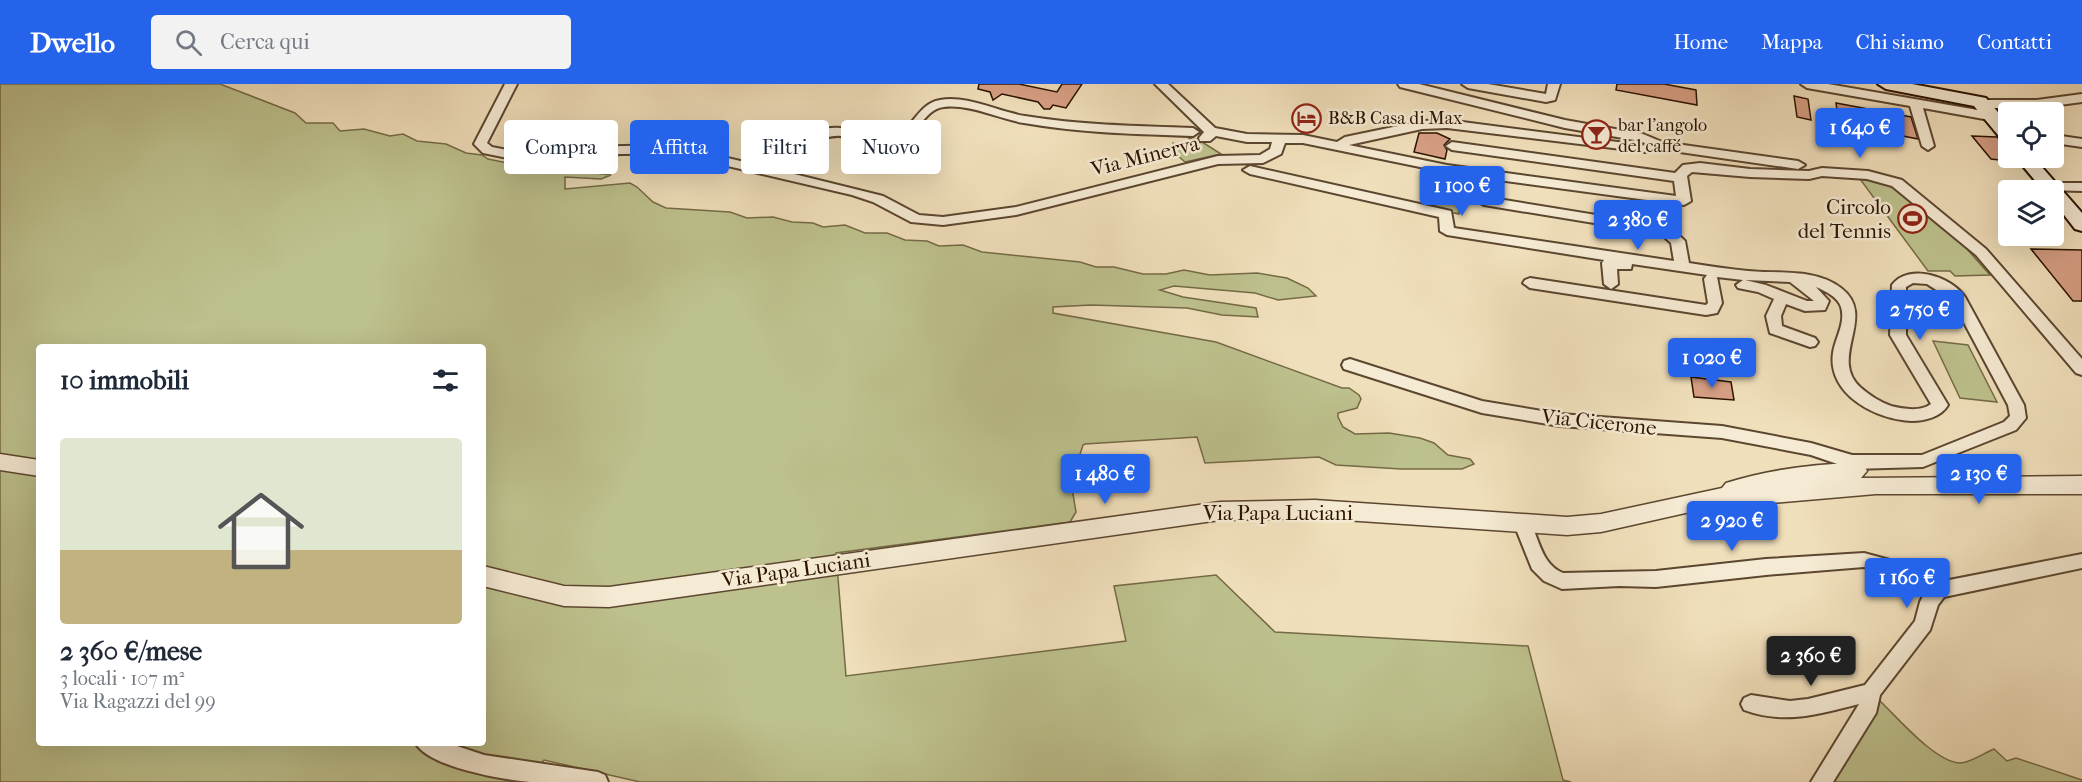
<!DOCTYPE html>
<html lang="it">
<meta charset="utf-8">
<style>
:root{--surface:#fff;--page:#f2f2f3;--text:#1f2937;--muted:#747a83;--accent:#2563eb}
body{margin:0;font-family:"IM FELL French Canon",serif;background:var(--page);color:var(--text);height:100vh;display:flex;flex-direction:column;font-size:22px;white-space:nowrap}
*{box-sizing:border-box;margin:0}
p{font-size:20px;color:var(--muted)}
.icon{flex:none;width:33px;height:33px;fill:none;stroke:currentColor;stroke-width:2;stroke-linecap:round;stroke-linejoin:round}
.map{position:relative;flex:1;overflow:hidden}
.drawer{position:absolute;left:36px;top:260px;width:450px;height:402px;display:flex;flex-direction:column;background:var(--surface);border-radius:6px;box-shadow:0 6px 24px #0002}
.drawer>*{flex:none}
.guide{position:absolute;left:504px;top:36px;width:570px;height:54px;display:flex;gap:12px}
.buttons{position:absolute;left:1998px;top:18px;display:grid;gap:12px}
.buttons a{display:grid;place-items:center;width:66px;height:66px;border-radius:6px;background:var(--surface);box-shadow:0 6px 24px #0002;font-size:30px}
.price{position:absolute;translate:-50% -51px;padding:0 14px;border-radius:6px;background:var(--accent);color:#fff;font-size:20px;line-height:39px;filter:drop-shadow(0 2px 3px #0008)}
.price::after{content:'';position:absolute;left:50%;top:36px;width:18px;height:14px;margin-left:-9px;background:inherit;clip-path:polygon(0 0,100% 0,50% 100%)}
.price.selected{background:#222;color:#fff}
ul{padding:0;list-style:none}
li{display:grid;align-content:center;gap:12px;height:318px;padding:0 24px}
li span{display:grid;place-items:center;height:186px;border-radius:6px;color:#555}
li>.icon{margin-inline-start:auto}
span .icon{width:108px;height:108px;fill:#fffc;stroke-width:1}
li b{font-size:26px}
h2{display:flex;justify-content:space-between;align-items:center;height:72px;padding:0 24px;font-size:26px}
.tag{padding:0 21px;border-radius:6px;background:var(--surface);box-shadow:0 6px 24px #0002;font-size:21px;line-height:54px}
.tag.selected{background:var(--accent);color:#fff}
header{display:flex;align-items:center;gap:36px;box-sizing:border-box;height:84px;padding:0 30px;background:var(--accent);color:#fff}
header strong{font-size:28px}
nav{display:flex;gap:33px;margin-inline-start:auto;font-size:21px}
.search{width:420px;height:54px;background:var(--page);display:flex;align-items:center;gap:15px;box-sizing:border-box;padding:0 21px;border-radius:6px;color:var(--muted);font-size:22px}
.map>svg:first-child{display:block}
.green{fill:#bdc18d;stroke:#746a46;stroke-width:1.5;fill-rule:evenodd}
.building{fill:#d79f84;stroke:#2b1300;stroke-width:1.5}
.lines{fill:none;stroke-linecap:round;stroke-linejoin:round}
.minor-casing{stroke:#5c462f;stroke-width:4}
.tertiary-casing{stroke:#5c462f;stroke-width:3}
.secondary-casing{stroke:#2b1300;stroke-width:4}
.minor{fill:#f5ead3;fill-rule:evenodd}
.tertiary{fill:#f5ead3;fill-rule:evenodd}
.secondary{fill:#f5ead3;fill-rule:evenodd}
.labels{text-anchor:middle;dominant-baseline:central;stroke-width:5;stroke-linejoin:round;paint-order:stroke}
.far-poi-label{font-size:18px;fill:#2b1300;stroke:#f5ead3;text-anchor:start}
.street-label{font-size:21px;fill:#2b1300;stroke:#f5ead3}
.poi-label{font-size:21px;fill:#2b1300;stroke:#f5ead3;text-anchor:end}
</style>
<header>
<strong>Dwello</strong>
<div class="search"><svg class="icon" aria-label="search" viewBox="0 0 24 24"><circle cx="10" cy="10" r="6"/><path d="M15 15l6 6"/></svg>Cerca qui</div>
<nav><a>Home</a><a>Mappa</a><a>Chi siamo</a><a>Contatti</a></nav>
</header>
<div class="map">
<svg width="2082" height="698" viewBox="0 0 2082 698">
<rect width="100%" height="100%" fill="#f0dfbb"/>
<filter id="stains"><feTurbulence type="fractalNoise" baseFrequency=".00333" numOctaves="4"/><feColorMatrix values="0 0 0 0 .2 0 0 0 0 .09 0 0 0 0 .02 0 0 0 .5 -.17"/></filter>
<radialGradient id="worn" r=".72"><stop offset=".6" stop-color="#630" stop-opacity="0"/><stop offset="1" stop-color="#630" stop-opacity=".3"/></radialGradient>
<!-- green -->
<g class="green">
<path d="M 0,0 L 220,0 L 295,29 L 306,39 L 333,39 L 340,47 L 364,45 L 390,52 L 403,50 L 417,57 L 446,60 L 466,69 L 482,71 L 488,75 L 527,83 L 547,83 L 611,91 L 601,95 L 565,93 L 565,105 L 630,99 L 637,103 L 653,118 L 666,124 L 730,128 L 747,134 L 773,133 L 792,138 L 813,139 L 823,143 L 845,141 L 865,149 L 887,149 L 905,156 L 927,157 L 939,162 L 963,161 L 982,168 L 1080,178 L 1096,183 L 1114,183 L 1143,190 L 1166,190 L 1184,186 L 1210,191 L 1257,189 L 1287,194 L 1308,204 L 1316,212 L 1278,216 L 1255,209 L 1174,202 L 1160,206 L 1183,213 L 1256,224 L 1258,233 L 1222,231 L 1187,224 L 1091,221 L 1053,223 L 1053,229 L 1216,258 L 1342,304 L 1349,304 L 1359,311 L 1361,315 L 1357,324 L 1338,329 L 1338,333 L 1343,343 L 1355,350 L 1389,349 L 1420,354 L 1434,359 L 1448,371 L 1470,375 L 1474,380 L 1462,385 L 1401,385 L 1336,381 L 1319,373 L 1205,379 L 1197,353 L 1085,360 L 1083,361 L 1071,398 L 1076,428 L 1070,438 L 836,469 L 846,592 L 1126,557 L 1114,502 L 1216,491 L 1275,548 L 1528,562 L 1563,696 L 1571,698 L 640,698 L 544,676 L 526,698 L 0,698 ZM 39,262 L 483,262 L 483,658 L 39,658 Z"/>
<polygon points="1187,53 1199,56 1221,70 1185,78 1171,66 1173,59 1180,62 1191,56"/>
<path d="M 1441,92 C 1454,99 1463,112 1475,120 L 1459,117 L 1459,130 L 1436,125 L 1434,120 Z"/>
<polygon points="1860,95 1884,98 1895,103 1959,156 1990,191 1955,192 1950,187 1928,187"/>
<polygon points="1933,257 1968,261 1997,318 1960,314"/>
<path d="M 1880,617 C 1898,634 1935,678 1960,679 C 1970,679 1984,669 1994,665 L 2007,677 L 2016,674 L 2082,696 L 2082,698 L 1834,698 Z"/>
</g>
<!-- building -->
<g class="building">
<polygon points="979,0 1019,0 1057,8 1062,0 1082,0 1066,24 1053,21 1050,25 1044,25 1038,18 1002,10 993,16 990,8 978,5"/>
<polygon points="1617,0 1664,0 1696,6 1697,21 1616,6"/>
<polygon points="1794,12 1808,15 1811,36 1797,33"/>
<polygon points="1836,19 1911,33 1918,55 1903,52 1901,44 1875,39 1876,44 1847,38 1847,34 1838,33"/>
<polygon points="1419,49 1437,49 1450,55 1444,61 1447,66 1445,75 1414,68"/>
<polygon points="1972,52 1997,53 2008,64 2008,77 1991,75"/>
<polygon points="2031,165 2082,166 2082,217 2073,217"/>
<polygon points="1691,293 1731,298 1734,316 1694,313"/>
</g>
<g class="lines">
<defs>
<g id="minor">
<path d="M 505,0 L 517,0 L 487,59 L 492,63 L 528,70 L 575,63 L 672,61 L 779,86 C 803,57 815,35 857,47 C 867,50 877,57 887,55 C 911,53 915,20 940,16 C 968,11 998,28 1025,32 C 1080,41 1137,42 1193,44 L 1199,48 L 1193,52 C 1137,50 1080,49 1024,39 C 999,35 971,20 944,23 C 922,25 917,57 892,62 C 881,65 870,61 861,57 C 822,42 813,62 790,89 L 883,112 L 919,131 L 943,133 L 1016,123 L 1218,72 L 1260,71 L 1270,65 L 1272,58 L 1247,58 L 1216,52 L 1210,57 L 1200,57 L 1199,54 L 1204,48 L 1155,0 L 1168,0 L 1215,44 L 1247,50 L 1303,51 L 1337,58 L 1345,53 L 1422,37 L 1447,36 L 1641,61 L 1646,62 L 1647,65 L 1646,68 L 1447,44 L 1422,45 L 1349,61 L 1447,81 L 1676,112 L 1674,97 L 1452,66 L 1446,62 L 1452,58 L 1675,89 L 1683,81 L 1700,79 L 1750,85 L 1809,87 L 1822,84 L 1868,87 L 1902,96 L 1986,165 L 2082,275 L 2082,291 L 2076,289 L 1976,171 L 1892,102 L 1867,95 L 1822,92 L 1809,95 L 1750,93 L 1692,88 L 1687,92 L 1691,117 L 1684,121 L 1468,92 L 1475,104 L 1492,114 L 1670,143 L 1685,157 L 1689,179 C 1708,182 1728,185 1748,187 C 1778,190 1815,184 1841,204 C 1878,232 1828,273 1860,303 C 1869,311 1880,318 1891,322 C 1904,325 1920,328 1931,320 L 1890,251 L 1892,201 C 1909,178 1952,193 1965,213 L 2024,321 L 2026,334 L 2016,346 L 1923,383 L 1852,385 L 1811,371 L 1722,354 L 1560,342 L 1482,329 L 1344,285 L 1342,281 L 1344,277 L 1350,275 L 1482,317 L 1560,330 L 1722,342 L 1811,359 L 1852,371 L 1922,371 L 2004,338 L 2010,332 L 2008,321 L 1952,216 L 1927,200 L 1913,199 L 1906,203 L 1906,251 L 1948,321 C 1941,333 1925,337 1912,337 C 1876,336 1827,310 1833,269 C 1835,254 1846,239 1841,223 C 1838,213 1825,207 1816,203 L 1829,217 L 1825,226 L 1805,227 L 1786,220 L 1781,232 L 1782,242 L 1815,254 L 1818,258 L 1815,262 L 1810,263 L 1770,249 L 1766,232 L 1774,215 L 1758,208 L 1738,204 L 1736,201 L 1743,196 L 1717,193 L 1722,219 L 1717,229 L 1706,231 L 1530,204 L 1523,199 L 1525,196 L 1530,194 L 1706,221 L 1708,219 L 1704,195 L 1707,191 L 1632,180 L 1631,185 L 1617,185 L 1618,200 L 1611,205 L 1604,200 L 1602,179 L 1604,176 L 1447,151 L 1440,147 L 1439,133 L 1250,90 L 1243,86 L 1250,82 L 1451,127 L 1454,144 L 1674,177 L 1671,159 L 1661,150 L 1484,121 L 1465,110 L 1454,90 L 1303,59 L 1285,59 L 1281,70 L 1263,79 L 1218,80 L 1016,131 L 943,141 L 911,138 L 873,118 L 852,111 L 672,69 L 575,71 L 528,78 L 483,69 L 474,60 ZM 1745,196 L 1790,198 L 1814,217 L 1807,217 L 1766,201 Z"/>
<polygon points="1398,0 1419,0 1565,36 1643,50 1662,58 1798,77 1805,81 1798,85 1659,65 1640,57 1565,44 1400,3"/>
<polygon points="1462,0 1488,0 1546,10 1548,0 1560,0 1555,16 1546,18 1468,4"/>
<polygon points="1801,0 1828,0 1995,29 2001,33 1995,37 1923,24 1934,62 1928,66 1922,62 1910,22 1807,4"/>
<polygon points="2082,10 2082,18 2037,24 1984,24 1978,20 1984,16 2037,16"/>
<polygon points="2054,51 2082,55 2082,63 2054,59"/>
<polygon points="2050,99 2082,99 2082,107 2045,106 2043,103 2045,100"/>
<path d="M 1523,433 L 1529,435 C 1539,454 1541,480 1563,489 L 1656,487 L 1766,475 L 1864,469 L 1901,479 L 1939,498 L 2082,470 L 2082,484 L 1944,513 L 1938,521 L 1930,546 L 1880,611 L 1876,629 L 1833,698 L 1811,698 L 1859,620 C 1820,630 1784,641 1744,626 L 1741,620 L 1744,614 L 1751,611 L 1790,617 L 1808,615 L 1865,601 L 1915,537 L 1920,518 L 1925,508 L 1891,490 L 1864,483 L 1766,491 L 1656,503 L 1619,502 L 1562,505 L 1544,497 L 1532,485 L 1514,440 L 1517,435 Z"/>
<path d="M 415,658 L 445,658 L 484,671 L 598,688 L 605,691 L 608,698 C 583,698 556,698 530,698 C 505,696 426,683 415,658 Z"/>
</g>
<g id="tertiary">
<polygon points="0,370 39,376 39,392 0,386"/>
<path d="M 1856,379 L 1864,381 L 1867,387 L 1861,394 L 2082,392 L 2082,410 L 1876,410 L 1738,422 L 1730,419 L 1601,448 L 1567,451 L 1315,434 L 1220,436 L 609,523 L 564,522 L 483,502 L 483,482 L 564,502 L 609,503 L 1220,418 L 1315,416 L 1567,433 L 1601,430 L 1722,404 L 1726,399 C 1767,386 1813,380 1856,379 Z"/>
</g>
<g id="secondary">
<polygon points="1878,0 1912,0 1986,14 2008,40 2008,57 2002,56 1974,22 1886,5"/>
<polygon points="2016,74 2034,74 2082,129 2082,147 2075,145 2054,118 2054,106 2043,106"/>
</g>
</defs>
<!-- minor casing -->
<use href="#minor" class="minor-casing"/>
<!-- tertiary casing -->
<use href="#tertiary" class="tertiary-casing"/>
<!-- secondary casing -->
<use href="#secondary" class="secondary-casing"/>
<!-- minor -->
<use href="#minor" class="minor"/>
<!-- tertiary -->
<use href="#tertiary" class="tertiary"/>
<!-- secondary -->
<use href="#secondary" class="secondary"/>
</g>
<!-- icons -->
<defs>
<symbol id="hotel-ring" viewBox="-11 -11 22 22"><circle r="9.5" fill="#f5ead3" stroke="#8f2418" stroke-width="1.5"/><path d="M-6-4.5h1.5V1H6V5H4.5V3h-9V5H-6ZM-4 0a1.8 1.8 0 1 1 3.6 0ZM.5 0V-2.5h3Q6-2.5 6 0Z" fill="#8f2418"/></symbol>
<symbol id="bar-ring" viewBox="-11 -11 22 22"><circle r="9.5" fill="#f5ead3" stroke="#8f2418" stroke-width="1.5"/><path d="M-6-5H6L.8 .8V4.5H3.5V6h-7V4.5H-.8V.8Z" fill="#8f2418"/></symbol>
<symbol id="stadium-ring" viewBox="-11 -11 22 22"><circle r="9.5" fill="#f5ead3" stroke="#8f2418" stroke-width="1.5"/><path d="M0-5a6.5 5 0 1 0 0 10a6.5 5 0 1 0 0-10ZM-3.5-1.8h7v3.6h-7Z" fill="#8f2418"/></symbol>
</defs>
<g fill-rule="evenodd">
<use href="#hotel-ring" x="1290" y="18" width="33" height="33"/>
<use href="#bar-ring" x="1580" y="34" width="33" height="33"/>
<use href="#stadium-ring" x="1896" y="118" width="33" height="33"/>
</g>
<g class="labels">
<!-- far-poi labels -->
<g class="far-poi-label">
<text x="1328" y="34">B&amp;B Casa di Max</text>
<text x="1618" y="41">bar l'angolo<tspan x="1618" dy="21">del caffé</tspan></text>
</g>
<!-- street labels -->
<g class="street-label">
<text transform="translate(1145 72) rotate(-14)">Via Minerva</text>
<text transform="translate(1599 338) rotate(6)">Via Cicerone</text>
<text x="1278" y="429">Via Papa Luciani</text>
<text transform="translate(796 486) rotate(-8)">Via Papa Luciani</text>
</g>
<!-- poi labels -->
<g class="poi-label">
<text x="1891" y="123">Circolo<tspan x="1891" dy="24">del Tennis</tspan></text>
</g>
</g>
<rect width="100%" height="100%" filter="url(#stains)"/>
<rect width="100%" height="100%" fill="url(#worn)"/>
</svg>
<div class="buttons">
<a><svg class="icon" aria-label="locate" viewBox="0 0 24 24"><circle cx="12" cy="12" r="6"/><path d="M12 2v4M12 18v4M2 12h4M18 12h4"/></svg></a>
<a><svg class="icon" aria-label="layers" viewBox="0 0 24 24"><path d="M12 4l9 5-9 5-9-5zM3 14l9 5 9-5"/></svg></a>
</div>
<b class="price" style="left:1860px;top:75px">1 640 €</b>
<b class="price" style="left:1462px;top:133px">1 100 €</b>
<b class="price" style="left:1638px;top:167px">2 380 €</b>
<b class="price" style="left:1920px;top:257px">2 750 €</b>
<b class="price" style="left:1712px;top:305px">1 020 €</b>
<b class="price" style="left:1105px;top:421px">1 480 €</b>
<b class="price" style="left:1979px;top:421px">2 130 €</b>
<b class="price" style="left:1732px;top:468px">2 920 €</b>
<b class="price" style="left:1907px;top:525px">1 160 €</b>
<b class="price selected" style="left:1811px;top:603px">2 360 €</b>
<div class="guide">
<a class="tag">Compra</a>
<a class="tag selected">Affitta</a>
<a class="tag">Filtri</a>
<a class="tag">Nuovo</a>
</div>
<section class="drawer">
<h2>10 immobili<svg class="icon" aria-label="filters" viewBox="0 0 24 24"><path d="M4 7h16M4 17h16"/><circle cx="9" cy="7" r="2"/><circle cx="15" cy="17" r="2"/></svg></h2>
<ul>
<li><span style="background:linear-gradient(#dfe7d0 60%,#c2b280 0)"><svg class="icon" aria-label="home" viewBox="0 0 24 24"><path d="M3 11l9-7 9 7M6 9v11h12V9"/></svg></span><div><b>2 360 €/mese</b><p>3 locali · 107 m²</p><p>Via Ragazzi del 99</p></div></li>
</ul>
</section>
</div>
